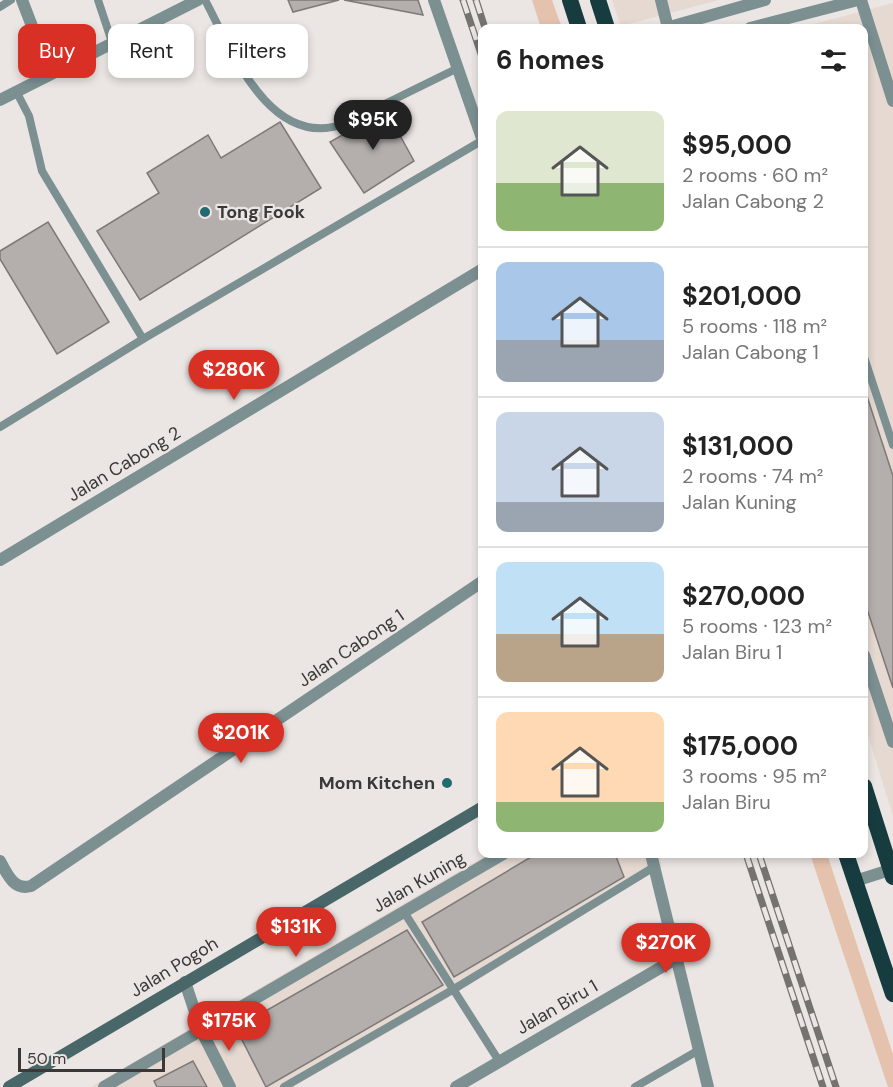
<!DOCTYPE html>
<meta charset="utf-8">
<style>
:root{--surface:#fff;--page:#f6f6f6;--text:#222;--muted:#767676;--line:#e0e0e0;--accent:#d93025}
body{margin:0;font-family:"DM Sans",sans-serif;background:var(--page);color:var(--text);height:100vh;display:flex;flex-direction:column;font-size:22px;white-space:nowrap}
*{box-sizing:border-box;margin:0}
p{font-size:20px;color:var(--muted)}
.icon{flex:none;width:33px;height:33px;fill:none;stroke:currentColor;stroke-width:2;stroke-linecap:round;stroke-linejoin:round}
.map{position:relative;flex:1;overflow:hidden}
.side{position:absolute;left:478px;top:24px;width:390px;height:834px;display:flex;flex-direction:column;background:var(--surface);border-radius:12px;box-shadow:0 3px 9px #0003}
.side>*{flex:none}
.hud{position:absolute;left:18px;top:24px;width:370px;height:54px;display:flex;gap:12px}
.scale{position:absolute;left:18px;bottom:15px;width:147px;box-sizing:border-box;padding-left:6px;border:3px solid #3b3938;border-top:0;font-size:16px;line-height:21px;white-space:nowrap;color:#3b3938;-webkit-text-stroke:4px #ebe6e4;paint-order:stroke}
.price{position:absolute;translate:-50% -51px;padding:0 14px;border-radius:21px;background:var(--accent);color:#fff;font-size:20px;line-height:39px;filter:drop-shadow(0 2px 3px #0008)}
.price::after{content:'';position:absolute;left:50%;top:36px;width:18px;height:14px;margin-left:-9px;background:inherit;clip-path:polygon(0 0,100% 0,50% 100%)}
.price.active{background:#222;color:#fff}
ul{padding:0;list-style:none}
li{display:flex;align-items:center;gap:18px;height:150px;padding:0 18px}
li+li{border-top:2px solid var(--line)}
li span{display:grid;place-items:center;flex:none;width:168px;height:120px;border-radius:12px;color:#555}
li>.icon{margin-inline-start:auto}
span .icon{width:72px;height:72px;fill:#fffc;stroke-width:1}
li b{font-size:26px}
h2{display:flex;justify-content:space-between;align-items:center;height:72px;padding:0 18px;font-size:26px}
.chip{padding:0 21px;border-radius:12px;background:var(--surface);box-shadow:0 3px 9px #0003;font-size:21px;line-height:54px}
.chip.active{background:var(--accent);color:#fff}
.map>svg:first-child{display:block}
.built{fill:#e5d9d2}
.green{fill:#e5c2ad}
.building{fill:#b4afad;stroke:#7d7977;stroke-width:1.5}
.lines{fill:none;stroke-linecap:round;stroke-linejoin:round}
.service{stroke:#7c9092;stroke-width:8}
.minor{stroke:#7c9092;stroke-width:12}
.tertiary{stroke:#7c9092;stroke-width:12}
.secondary{stroke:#496769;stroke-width:12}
.trunk{stroke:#173c40;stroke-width:16}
.rail-casing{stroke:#757270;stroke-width:7}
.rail{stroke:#ebe6e4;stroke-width:4.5;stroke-dasharray:14;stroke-linecap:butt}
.poi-dot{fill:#1f6b71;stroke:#ebe6e4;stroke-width:2}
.labels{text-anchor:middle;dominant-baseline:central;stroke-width:4.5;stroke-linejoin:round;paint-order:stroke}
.poi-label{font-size:18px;font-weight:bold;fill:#3b3938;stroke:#ebe6e4;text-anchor:start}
.street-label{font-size:18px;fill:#3b3938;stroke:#ebe6e4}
</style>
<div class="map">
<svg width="893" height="1087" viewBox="0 0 893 1087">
<rect width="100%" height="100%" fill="#ebe6e4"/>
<!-- built -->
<g class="built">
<polygon points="612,0 719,0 621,26"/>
<polygon points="893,3 893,816 864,722 864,28 799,28"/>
<polygon points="488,854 659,854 662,867 446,999 293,1087 91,1087"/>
</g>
<!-- green -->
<g class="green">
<polygon points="532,0 552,0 562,28 541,28"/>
<polygon points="810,854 827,854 893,1054 893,1087 888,1087"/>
</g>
<!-- building -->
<g class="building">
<polygon points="288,0 339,0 293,12"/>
<polygon points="344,0 418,0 423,15"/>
<polygon points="386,110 414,161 364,193 330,142"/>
<polygon points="280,122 321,188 140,300 97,231 159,193 147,173 208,135 221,158"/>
<polygon points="48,222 109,322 57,354 0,259 0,251"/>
<polygon points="864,387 893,476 893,688 864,600"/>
<polygon points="536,854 615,854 624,877 454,977 422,922"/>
<polygon points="407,930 443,985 266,1087 236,1028"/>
<polygon points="193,1061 207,1087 157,1087 154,1081"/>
</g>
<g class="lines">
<!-- service -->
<g class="service">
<polyline points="98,0 112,42"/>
<path d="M 205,0 C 232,51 270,150 344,124 L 458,68"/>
<polyline points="0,7 11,0"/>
<polyline points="16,91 29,116 42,171 143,339"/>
<polyline points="864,357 893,445"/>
<polyline points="0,427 143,339 483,140"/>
<polyline points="404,912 499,1061"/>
<polyline points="284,1087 454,989 654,867"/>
<polyline points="635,1087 699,1050"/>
</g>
<!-- minor -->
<g class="minor">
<polyline points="22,0 50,73"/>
<polyline points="434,0 483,141"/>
<polyline points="661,0 668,28"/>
<polyline points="861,0 893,101"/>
<polyline points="0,100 198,0"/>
<polyline points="0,560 483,269"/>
<polyline points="864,655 893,742"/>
<polyline points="651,854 708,1087"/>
<path d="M 0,861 C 7,874 14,891 31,886 L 483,581"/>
<polyline points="855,881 893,869"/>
<polyline points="185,982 201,1030 230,1087"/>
<polyline points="104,1087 503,854"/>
<polyline points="456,1087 677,958"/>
</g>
<!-- tertiary -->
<g class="tertiary">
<polyline points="666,28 765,0"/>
<polyline points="750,28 858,0"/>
</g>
<!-- secondary -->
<polyline class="secondary" points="9,1087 483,807"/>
<!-- trunk -->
<g class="trunk">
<polyline points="570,0 579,28"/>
<polyline points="598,0 607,28"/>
<polyline points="864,786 893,877"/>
<polyline points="846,854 893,994"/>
</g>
<defs>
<g id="rail">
<polyline points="463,0 483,60"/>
<polyline points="476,0 485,28"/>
<polyline points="746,854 823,1087"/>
<polyline points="759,854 836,1087"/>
</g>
</defs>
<!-- rail casing -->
<use href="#rail" class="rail-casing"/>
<!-- rail -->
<use href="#rail" class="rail"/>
</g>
<!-- markers -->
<g class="poi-dot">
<circle cx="205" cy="212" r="6"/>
<circle cx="447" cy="783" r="6"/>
</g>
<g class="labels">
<!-- poi labels -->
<g class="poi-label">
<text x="217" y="212">Tong Fook</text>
<text x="435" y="783" text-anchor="end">Mom Kitchen</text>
</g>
<!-- street labels -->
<g class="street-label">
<text transform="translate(124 464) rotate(-31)">Jalan Cabong 2</text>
<text transform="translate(351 648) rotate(-34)">Jalan Cabong 1</text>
<text transform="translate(419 882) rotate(-30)">Jalan Kuning</text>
<text transform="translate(174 967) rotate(-31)">Jalan Pogoh</text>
<text transform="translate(557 1007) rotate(-30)">Jalan Biru 1</text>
</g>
</g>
</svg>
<div class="scale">50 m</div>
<b class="price active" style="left:373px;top:151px">$95K</b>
<b class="price" style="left:234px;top:401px">$280K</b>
<b class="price" style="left:241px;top:764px">$201K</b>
<b class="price" style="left:296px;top:958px">$131K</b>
<b class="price" style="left:666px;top:974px">$270K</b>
<b class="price" style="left:229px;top:1052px">$175K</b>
<div class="hud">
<a class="chip active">Buy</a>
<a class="chip">Rent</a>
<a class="chip">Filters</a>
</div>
<section class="side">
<h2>6 homes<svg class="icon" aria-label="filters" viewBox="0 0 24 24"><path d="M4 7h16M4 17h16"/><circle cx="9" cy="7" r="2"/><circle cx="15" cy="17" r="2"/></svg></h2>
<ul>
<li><span style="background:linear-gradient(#dfe7d0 60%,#8fb573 0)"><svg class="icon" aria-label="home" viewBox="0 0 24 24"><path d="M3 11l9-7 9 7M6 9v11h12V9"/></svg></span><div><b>$95,000</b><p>2 rooms · 60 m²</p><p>Jalan Cabong 2</p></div></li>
<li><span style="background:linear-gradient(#a9c7e8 65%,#9aa5b1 0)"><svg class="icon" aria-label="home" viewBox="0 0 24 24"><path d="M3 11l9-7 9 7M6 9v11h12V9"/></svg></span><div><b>$201,000</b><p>5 rooms · 118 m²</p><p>Jalan Cabong 1</p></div></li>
<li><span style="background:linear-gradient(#c9d6e8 75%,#9aa5b1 0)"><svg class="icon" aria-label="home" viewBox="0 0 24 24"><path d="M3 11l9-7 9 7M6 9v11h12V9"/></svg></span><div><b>$131,000</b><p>2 rooms · 74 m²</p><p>Jalan Kuning</p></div></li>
<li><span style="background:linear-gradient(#bfe0f5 60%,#b9a48a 0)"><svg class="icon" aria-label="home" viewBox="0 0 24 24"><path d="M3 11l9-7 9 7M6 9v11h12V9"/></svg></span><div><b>$270,000</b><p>5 rooms · 123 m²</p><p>Jalan Biru 1</p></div></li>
<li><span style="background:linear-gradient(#ffd9b3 75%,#8fb573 0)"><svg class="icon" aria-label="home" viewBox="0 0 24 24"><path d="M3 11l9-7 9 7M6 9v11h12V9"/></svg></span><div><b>$175,000</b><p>3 rooms · 95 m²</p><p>Jalan Biru</p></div></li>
</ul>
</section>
</div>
